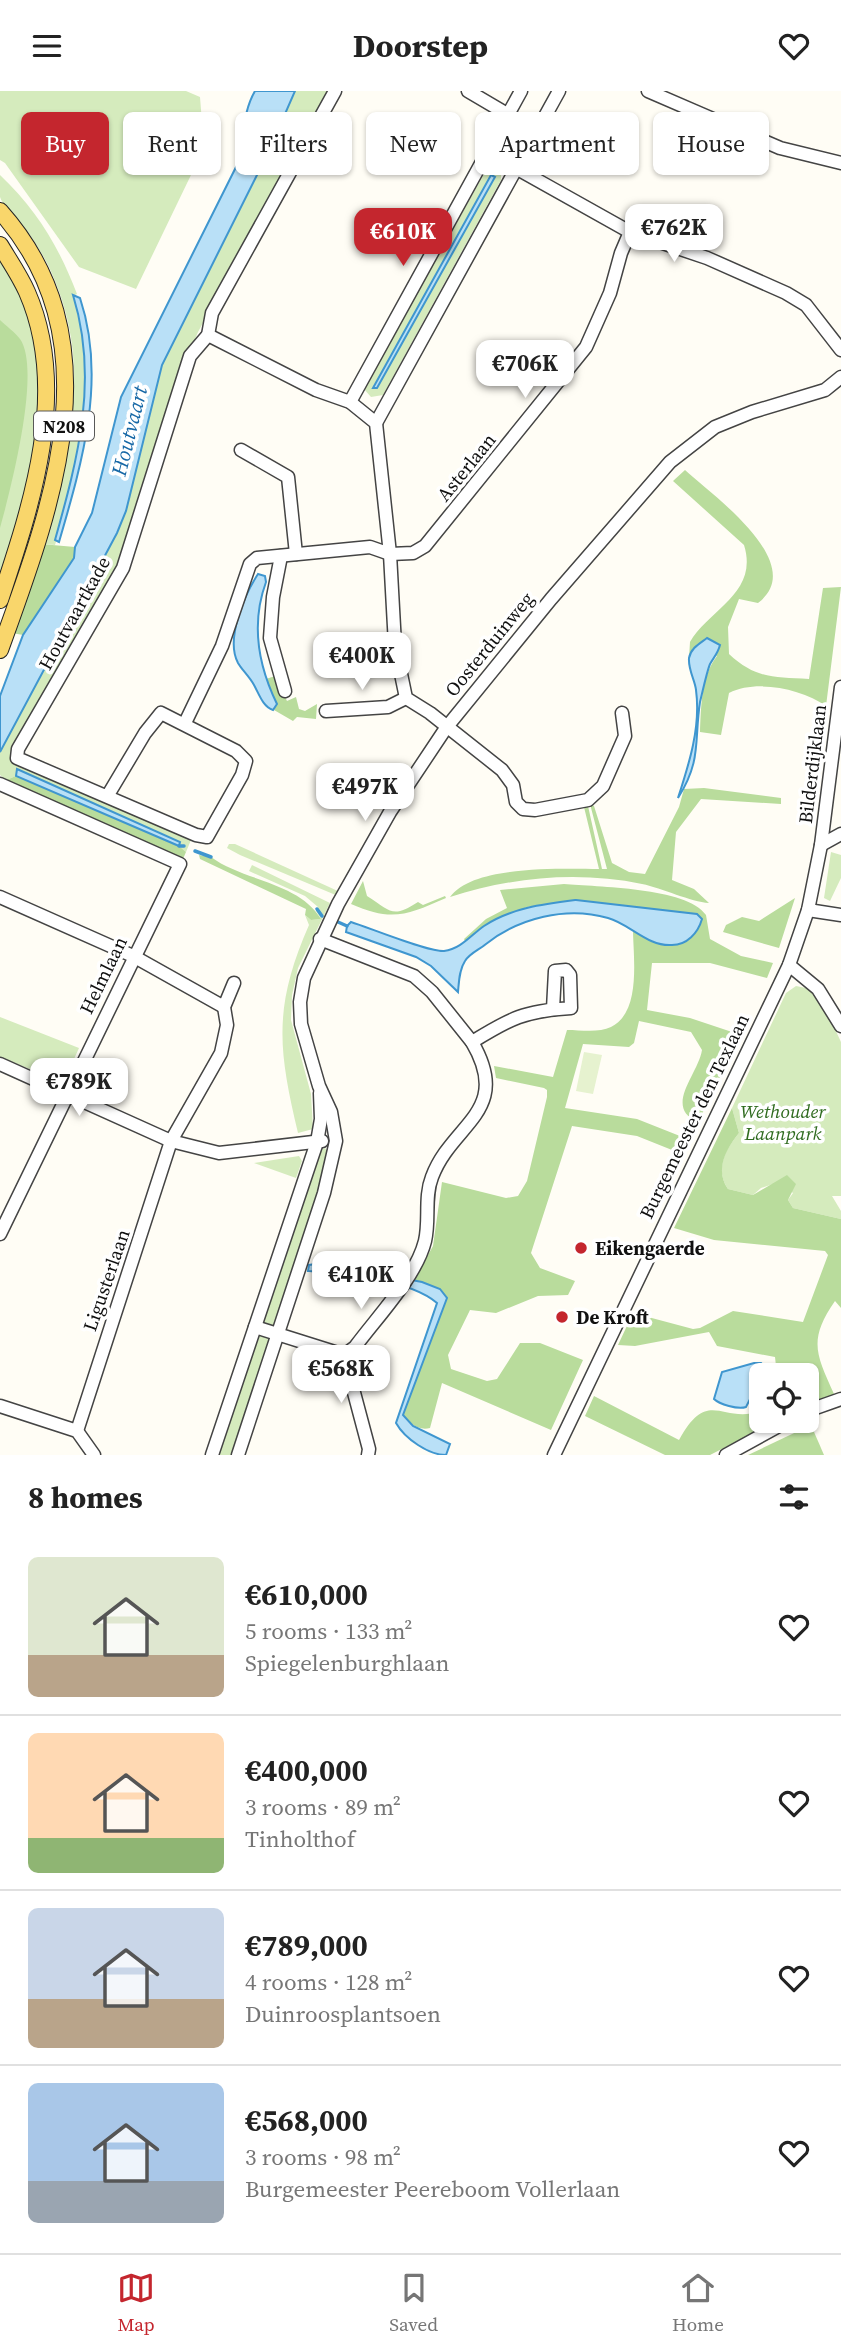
<!DOCTYPE html>
<meta charset="utf-8">
<style>
:root{--surface:#fff;--page:#f6f6f6;--text:#222;--muted:#767676;--line:#e0e0e0;--accent:#c4262e}
body{margin:0;font-family:"Source Serif 4",serif;background:var(--page);color:var(--text);height:100vh;display:flex;flex-direction:column;font-size:26px;white-space:nowrap}
*{box-sizing:border-box;margin:0}
p{font-size:23px;color:var(--muted)}
.icon{flex:none;width:38px;height:38px;fill:none;stroke:currentColor;stroke-width:2;stroke-linecap:round;stroke-linejoin:round}
.map{position:relative;height:1364px;overflow:hidden}
.side{display:flex;flex-direction:column;background:var(--surface);flex:1}
.side>*{flex:none}
.banner{position:absolute;left:21px;top:21px;width:800px;height:63px;display:flex;gap:14px}
.fabs{position:absolute;left:749px;top:1272px;display:grid;gap:14px}
.fabs a{display:grid;place-items:center;width:70px;height:70px;border-radius:10px;background:var(--surface);box-shadow:0 2px 5px #0004;font-size:35px}
.price{position:absolute;translate:-50% -60px;padding:0 16px;border-radius:14px;background:#fff;color:#222;font-size:23px;line-height:46px;filter:drop-shadow(0 2px 4px #0008)}
.price::after{content:'';position:absolute;left:50%;top:42px;width:21px;height:16px;margin-left:-10px;background:inherit;clip-path:polygon(0 0,100% 0,50% 100%)}
.price.active{background:var(--accent);color:#fff}
ul{padding:0;list-style:none}
li{display:flex;align-items:center;gap:21px;height:175px;padding:0 28px}
li+li{border-top:2px solid var(--line)}
li span{display:grid;place-items:center;flex:none;width:196px;height:140px;border-radius:10px;color:#555}
li>.icon{margin-inline-start:auto}
span .icon{width:84px;height:84px;fill:#fffc;stroke-width:1}
li b{font-size:30px}
h2{display:flex;justify-content:space-between;align-items:center;height:84px;padding:0 28px;font-size:30px}
.tag{padding:0 24px;border-radius:10px;background:var(--surface);box-shadow:0 2px 5px #0004;font-size:24px;line-height:63px}
.tag.active{background:var(--accent);color:#fff}
header{display:flex;justify-content:space-between;align-items:center;height:91px;padding:0 28px;background:var(--surface);font-size:32px;font-weight:700}
.tabs{display:flex;justify-content:space-around;align-items:center;height:98px;border-top:2px solid var(--line);background:var(--surface);font-size:19px;color:var(--muted)}
.tabs a{display:grid;justify-items:center;gap:4px}
.tabs .active{color:var(--accent)}
.map>svg:first-child{display:block}
.green{fill:#d5ebbd}
.forest{fill:#b9dc9c}
.pitch{fill:#e6f2cf}
.water{fill:#b9e0f7;stroke:#3f96cf;stroke-width:2}
.lines{fill:none;stroke-linecap:round;stroke-linejoin:round}
.stream{stroke:#3f96cf;stroke-width:3.5}
.minor-casing{stroke:#444;stroke-width:15}
.major-casing{stroke:#222;stroke-width:18}
.minor{stroke:#fff;stroke-width:12}
.major{stroke:#f9d66b;stroke-width:16}
.poi-dot{fill:#c4262e;stroke:#fff;stroke-width:2.5}
.labels{text-anchor:middle;dominant-baseline:central;stroke-width:7;stroke-linejoin:round;paint-order:stroke}
.shield{fill:#fff;stroke:#585858;stroke-width:2}
.shield-label{font-size:18px;font-weight:bold;fill:#111}
.street-label{font-size:19px;fill:#111;stroke:#fff}
.park-label{font-size:19px;font-style:italic;fill:#2f6b1f;stroke:#fff}
.poi-label{font-size:19px;font-weight:bold;fill:#111;stroke:#fff;text-anchor:start}
.water-label{font-size:21px;font-style:italic;fill:#1768a6;stroke:#fff}
</style>
<header><svg class="icon" aria-label="menu" viewBox="0 0 24 24"><path d="M4 6h16M4 12h16M4 18h16"/></svg>Doorstep<svg class="icon" aria-label="heart" viewBox="0 0 24 24"><path d="M12 20l-8-8c-3-5 5-10 8-4 3-6 11-1 8 4z"/></svg></header>
<div class="map">
<svg width="841" height="1364" viewBox="0 0 841 1364">
<rect width="100%" height="100%" fill="#fffdf5"/>
<!-- green -->
<g class="green">
<polygon points="0,0 186,0 200,6 204,57 136,198 79,176 5,72 0,69"/>
<polygon points="295,0 330,0 198,241 185,272 128,463 31,624 20,675 191,749 186,761 179,755 180,751 17,679 16,685 6,689 0,684 0,661 117,442 126,420 162,274 268,62"/>
<polygon points="489,74 501,78 501,89 383,304 371,306 364,298"/>
<path d="M 0,84 C 37,119 59,156 77,203 L 73,205 C 98,287 81,375 55,454 L 41,453 C 67,350 96,279 49,176 C 40,158 29,142 17,127 C 12,121 2,113 0,106 C 0,100 0,91 0,84 Z"/>
<polygon points="0,163 14,186 40,257 38,358 0,495"/>
<polygon points="229,753 235,753 340,801 338,805 240,764 227,757"/>
<polygon points="831,761 841,764 841,787 830,810 824,807"/>
<path d="M 252,774 L 330,812 L 298,877 L 292,904 L 291,929 L 311,1003 L 313,1038 L 298,1042 C 278,958 273,916 309,834 L 305,824 L 311,829 L 321,828 L 316,820 L 318,816 L 305,805 L 249,780 Z"/>
<path d="M 796,895 L 811,898 L 820,906 L 841,951 L 841,1105 L 832,1105 L 841,1120 L 841,1128 L 793,1117 L 788,1109 L 793,1102 L 779,1091 L 761,1097 L 753,1104 L 728,1098 C 714,1078 726,1058 739,1042 L 732,1017 L 786,902 Z"/>
<polygon points="0,926 79,957 65,988 52,987 0,966"/>
<polygon points="325,1057 331,1065 233,1364 219,1364 320,1059"/>
<polygon points="299,1065 302,1070 296,1087 254,1072"/>
</g>
<!-- forest -->
<g class="forest">
<path d="M 0,229 C 6,235 15,241 20,248 C 42,279 10,401 0,437 Z"/>
<path d="M 685,379 C 711,403 810,473 758,512 L 739,508 L 728,536 L 729,563 C 756,588 774,586 809,588 L 823,497 L 841,496 L 826,615 C 802,598 757,588 729,602 L 721,644 L 700,641 C 701,617 701,585 717,565 L 693,557 L 689,567 L 690,551 C 709,518 759,502 744,454 L 673,390 Z"/>
<polygon points="41,453 75,456 74,467 23,544 12,542"/>
<polygon points="275,585 287,610 296,606 299,618 305,620 317,613 316,628 297,626 293,630 274,619 277,613 266,588"/>
<polygon points="16,685 179,755 186,761 182,770 6,689"/>
<path d="M 704,697 L 781,707 L 781,713 L 701,708 L 676,741 L 672,789 L 694,798 L 709,812 C 691,811 662,797 642,793 C 579,780 511,786 450,806 C 473,774 559,778 599,778 L 584,716 L 588,715 L 602,778 L 607,778 L 590,713 L 594,715 L 612,772 L 629,781 L 645,783 L 679,716 L 684,698 Z"/>
<path d="M 199,764 L 211,766 C 243,790 299,791 321,828 L 311,829 L 305,824 L 306,818 L 200,768 Z"/>
<path d="M 363,790 L 367,805 C 391,820 392,828 418,811 L 423,814 L 445,805 L 446,807 C 407,824 392,831 351,813 Z"/>
<path d="M 564,793 C 596,796 687,796 706,824 L 710,848 L 741,865 L 773,872 L 767,887 L 710,872 L 652,872 L 647,919 L 690,927 L 741,944 L 698,1031 C 663,1016 698,984 702,959 L 691,941 L 639,930 L 634,952 L 629,956 L 583,953 L 565,1017 L 637,1028 L 690,1049 L 682,1063 L 637,1045 L 572,1035 L 531,1162 L 540,1177 L 575,1190 L 568,1204 L 538,1205 L 496,1222 L 470,1219 L 448,1264 L 451,1278 L 487,1290 L 497,1288 L 520,1252 L 540,1252 L 583,1269 L 551,1339 L 442,1292 L 430,1337 C 418,1340 410,1332 403,1324 L 447,1207 L 413,1191 L 433,1155 L 442,1091 L 506,1107 L 518,1105 L 527,1090 L 547,1006 L 547,999 L 544,997 L 496,987 L 494,975 L 553,986 L 567,939 C 581,939 599,942 611,936 C 642,921 633,865 633,838 C 655,855 692,862 702,828 L 697,823 L 582,810 L 559,811 L 527,816 L 483,836 L 465,850 L 464,848 L 486,828 L 507,817 L 500,799 Z"/>
<polygon points="795,807 779,857 723,841 726,834 742,826 759,830"/>
<path d="M 732,1017 L 739,1042 C 727,1057 714,1078 728,1098 L 753,1104 L 787,1084 L 796,1093 L 788,1109 L 793,1117 L 841,1128 L 841,1217 L 835,1210 C 808,1249 816,1263 834,1303 L 807,1317 L 807,1284 L 777,1284 L 775,1266 L 717,1255 L 709,1241 L 635,1255 L 618,1254 L 633,1222 L 693,1238 L 700,1237 L 733,1220 L 803,1231 L 828,1164 L 825,1160 L 714,1149 L 674,1137 Z"/>
<path d="M 594,1305 L 679,1349 C 709,1295 721,1334 761,1320 L 761,1330 L 777,1330 L 710,1364 L 665,1364 L 585,1325 Z"/>
<polygon points="811,1334 824,1364 748,1364"/>
</g>
<!-- pitch -->
<polygon class="pitch" points="584,961 602,964 593,1003 576,1000"/>
<!-- water -->
<g class="water">
<path d="M 255,0 L 295,0 L 268,62 L 162,274 L 126,420 L 117,442 L 0,661 L 0,605 L 23,544 L 74,467 L 75,456 L 92,422 L 121,306 L 236,76 C 245,50 241,24 255,0 Z"/>
<polygon points="491,84 495,86 377,297 373,297"/>
<path d="M 73,204 L 80,207 C 107,288 82,372 59,451 L 55,449 C 78,367 99,288 73,204 Z"/>
<path d="M 258,483 L 265,485 L 266,491 C 251,532 258,574 277,613 L 273,619 C 263,616 259,603 254,594 C 249,585 242,579 238,572 C 225,548 245,503 258,483 Z"/>
<path d="M 707,547 L 720,554 C 718,562 714,566 710,573 C 707,580 702,603 700,611 C 694,650 702,669 678,707 C 689,673 701,636 696,599 C 695,589 688,579 689,567 C 691,557 699,553 707,547 Z"/>
<polygon points="17,678 180,751 179,755 16,685"/>
<path d="M 576,809 L 697,823 L 702,828 C 698,842 687,854 672,854 C 648,856 630,833 608,827 C 566,815 519,827 486,853 C 479,859 470,862 465,870 C 459,879 459,891 458,901 L 431,875 L 416,866 L 346,841 L 347,835 L 351,831 C 370,837 428,861 444,860 C 461,858 471,844 484,835 C 511,817 544,813 576,809 Z"/>
<path d="M 323,1172 L 422,1191 L 440,1198 L 447,1207 L 403,1324 L 413,1335 L 450,1353 L 446,1364 C 429,1364 405,1348 396,1332 L 437,1212 C 409,1188 345,1183 308,1180 L 309,1174 Z"/>
<path d="M 754,1272 L 761,1272 L 766,1277 L 746,1316 C 738,1319 719,1313 714,1308 L 722,1281 Z"/>
</g>
<g class="lines">
<!-- stream -->
<g class="stream">
<polyline points="179,755 184,755"/>
<polyline points="195,760 211,766"/>
<polyline points="317,818 322,825"/>
<polyline points="338,831 347,835"/>
</g>
<defs>
<g id="minor">
<polyline points="468,0 536,40"/>
<polyline points="648,0 780,57 841,72"/>
<polyline points="487,61 630,141 707,167 786,202 806,214 841,259"/>
<polyline points="208,244 316,299 350,311 376,332 390,463 395,554 406,607 430,622 502,679 513,694 516,711 523,718 535,719 588,709 603,695 625,645 622,622"/>
<polyline points="350,311 521,0"/>
<polyline points="376,332 559,0"/>
<polyline points="241,359 288,386 296,463"/>
<polyline points="281,465 273,506 270,547 285,600"/>
<polyline points="326,620 388,616 406,607"/>
<polyline points="185,632 222,555 250,473 257,467 370,456 390,463 413,462 425,455 586,256 610,202 621,162 630,141"/>
<polyline points="0,693 180,773 0,1143"/>
<polyline points="108,704 145,642 161,622 236,660 246,670 242,684 207,746 196,744 17,667 18,658 123,477 190,265 208,244 212,222 335,0"/>
<polyline points="821,754 841,743"/>
<polyline points="0,806 133,865 224,916"/>
<polyline points="808,819 841,824"/>
<path d="M 320,848 L 414,885 L 432,901 L 472,951 C 511,927 524,920 571,917 L 570,884 L 566,879 L 555,880 L 553,918"/>
<polyline points="789,874 818,898 841,935"/>
<polyline points="0,973 171,1050 219,1062 322,1050"/>
<path d="M 255,1236 L 344,1264 L 355,1256 C 377,1226 416,1186 425,1150 C 430,1129 424,1106 432,1086 C 452,1032 513,1021 472,951"/>
<polyline points="344,1264 369,1358 368,1364"/>
<polyline points="0,1315 77,1340 94,1364"/>
<polyline points="807,1320 841,1308"/>
<polyline points="77,1340 171,1050 221,962 227,934 224,916 234,892"/>
<polyline points="212,1364 317,1051 321,1028 320,1002"/>
<polyline points="238,1364 324,1102 336,1050 331,1021 319,995 301,933 300,911 304,887 338,813 390,721 446,637 551,508 670,371 715,336 752,321 825,299 841,286"/>
<polyline points="554,1364 789,874 808,819 821,754 841,596"/>
<polyline points="726,1364 788,1330"/>
</g>
<g id="major">
<path d="M 0,120 C 116,250 52,415 0,559"/>
<path d="M 0,154 C 9,169 20,185 27,201 C 70,299 32,413 0,509"/>
</g>
</defs>
<!-- minor casing -->
<use href="#minor" class="minor-casing"/>
<!-- major casing -->
<use href="#major" class="major-casing"/>
<!-- minor -->
<use href="#minor" class="minor"/>
<!-- major -->
<use href="#major" class="major"/>
</g>
<!-- markers -->
<g class="poi-dot">
<circle cx="581" cy="1157" r="7"/>
<circle cx="562" cy="1226" r="7"/>
</g>
<g class="labels">
<!-- shield labels -->
<rect class="shield" x="34" y="320.5" width="60" height="29" rx="5"/>
<g class="shield-label">
<text x="64" y="335">N208</text>
</g>
<!-- street labels -->
<g class="street-label">
<text transform="translate(466 376) rotate(-51)">Asterlaan</text>
<text transform="translate(74 522) rotate(-61)">Houtvaartkade</text>
<text transform="translate(489 553) rotate(-51)">Oosterduinweg</text>
<text transform="translate(812 673) rotate(-83)">Bilderdijklaan</text>
<text transform="translate(103 884) rotate(-64)">Helmlaan</text>
<text transform="translate(694 1025) rotate(-64)">Burgemeester den Texlaan</text>
<text transform="translate(106 1189) rotate(-71)">Ligusterlaan</text>
</g>
<!-- park labels -->
<g class="park-label">
<text x="783" y="1020">Wethouder<tspan x="783" dy="22">Laanpark</tspan></text>
</g>
<!-- poi labels -->
<g class="poi-label">
<text x="595" y="1157">Eikengaerde</text>
<text x="576" y="1226">De Kroft</text>
</g>
<!-- water labels -->
<g class="water-label">
<text transform="translate(129 340) rotate(-76)">Houtvaart</text>
</g>
</g>
</svg>
<div class="fabs">
<a><svg class="icon" aria-label="locate" viewBox="0 0 24 24"><circle cx="12" cy="12" r="6"/><path d="M12 2v4M12 18v4M2 12h4M18 12h4"/></svg></a>
</div>
<b class="price" style="left:674px;top:173px">€762K</b>
<b class="price active" style="left:403px;top:177px">€610K</b>
<b class="price" style="left:525px;top:309px">€706K</b>
<b class="price" style="left:362px;top:601px">€400K</b>
<b class="price" style="left:365px;top:732px">€497K</b>
<b class="price" style="left:79px;top:1027px">€789K</b>
<b class="price" style="left:361px;top:1220px">€410K</b>
<b class="price" style="left:341px;top:1314px">€568K</b>
<div class="banner">
<a class="tag active">Buy</a>
<a class="tag">Rent</a>
<a class="tag">Filters</a>
<a class="tag">New</a>
<a class="tag">Apartment</a>
<a class="tag">House</a>
</div>
</div>
<section class="side">
<h2>8 homes<svg class="icon" aria-label="filters" viewBox="0 0 24 24"><path d="M4 7h16M4 17h16"/><circle cx="9" cy="7" r="2"/><circle cx="15" cy="17" r="2"/></svg></h2>
<ul>
<li><span style="background:linear-gradient(#dfe7d0 70%,#b9a48a 0)"><svg class="icon" aria-label="home" viewBox="0 0 24 24"><path d="M3 11l9-7 9 7M6 9v11h12V9"/></svg></span><div><b>€610,000</b><p>5 rooms · 133 m²</p><p>Spiegelenburghlaan</p></div><svg class="icon" aria-label="heart" viewBox="0 0 24 24"><path d="M12 20l-8-8c-3-5 5-10 8-4 3-6 11-1 8 4z"/></svg></li>
<li><span style="background:linear-gradient(#ffd9b3 75%,#8fb573 0)"><svg class="icon" aria-label="home" viewBox="0 0 24 24"><path d="M3 11l9-7 9 7M6 9v11h12V9"/></svg></span><div><b>€400,000</b><p>3 rooms · 89 m²</p><p>Tinholthof</p></div><svg class="icon" aria-label="heart" viewBox="0 0 24 24"><path d="M12 20l-8-8c-3-5 5-10 8-4 3-6 11-1 8 4z"/></svg></li>
<li><span style="background:linear-gradient(#c9d6e8 65%,#b9a48a 0)"><svg class="icon" aria-label="home" viewBox="0 0 24 24"><path d="M3 11l9-7 9 7M6 9v11h12V9"/></svg></span><div><b>€789,000</b><p>4 rooms · 128 m²</p><p>Duinroosplantsoen</p></div><svg class="icon" aria-label="heart" viewBox="0 0 24 24"><path d="M12 20l-8-8c-3-5 5-10 8-4 3-6 11-1 8 4z"/></svg></li>
<li><span style="background:linear-gradient(#a9c7e8 70%,#9aa5b1 0)"><svg class="icon" aria-label="home" viewBox="0 0 24 24"><path d="M3 11l9-7 9 7M6 9v11h12V9"/></svg></span><div><b>€568,000</b><p>3 rooms · 98 m²</p><p>Burgemeester Peereboom Vollerlaan</p></div><svg class="icon" aria-label="heart" viewBox="0 0 24 24"><path d="M12 20l-8-8c-3-5 5-10 8-4 3-6 11-1 8 4z"/></svg></li>
</ul>
</section>
<nav class="tabs">
<a class="active"><svg class="icon" aria-label="map" viewBox="0 0 24 24"><path d="M3 6l6-2 6 2 6-2v14l-6 2-6-2-6 2zM9 4v14M15 6v14"/></svg>Map</a>
<a><svg class="icon" aria-label="saved" viewBox="0 0 24 24"><path d="M7 4h10v16l-5-4-5 4z"/></svg>Saved</a>
<a><svg class="icon" aria-label="home" viewBox="0 0 24 24"><path d="M3 11l9-7 9 7M6 9v11h12V9"/></svg>Home</a>
</nav>
